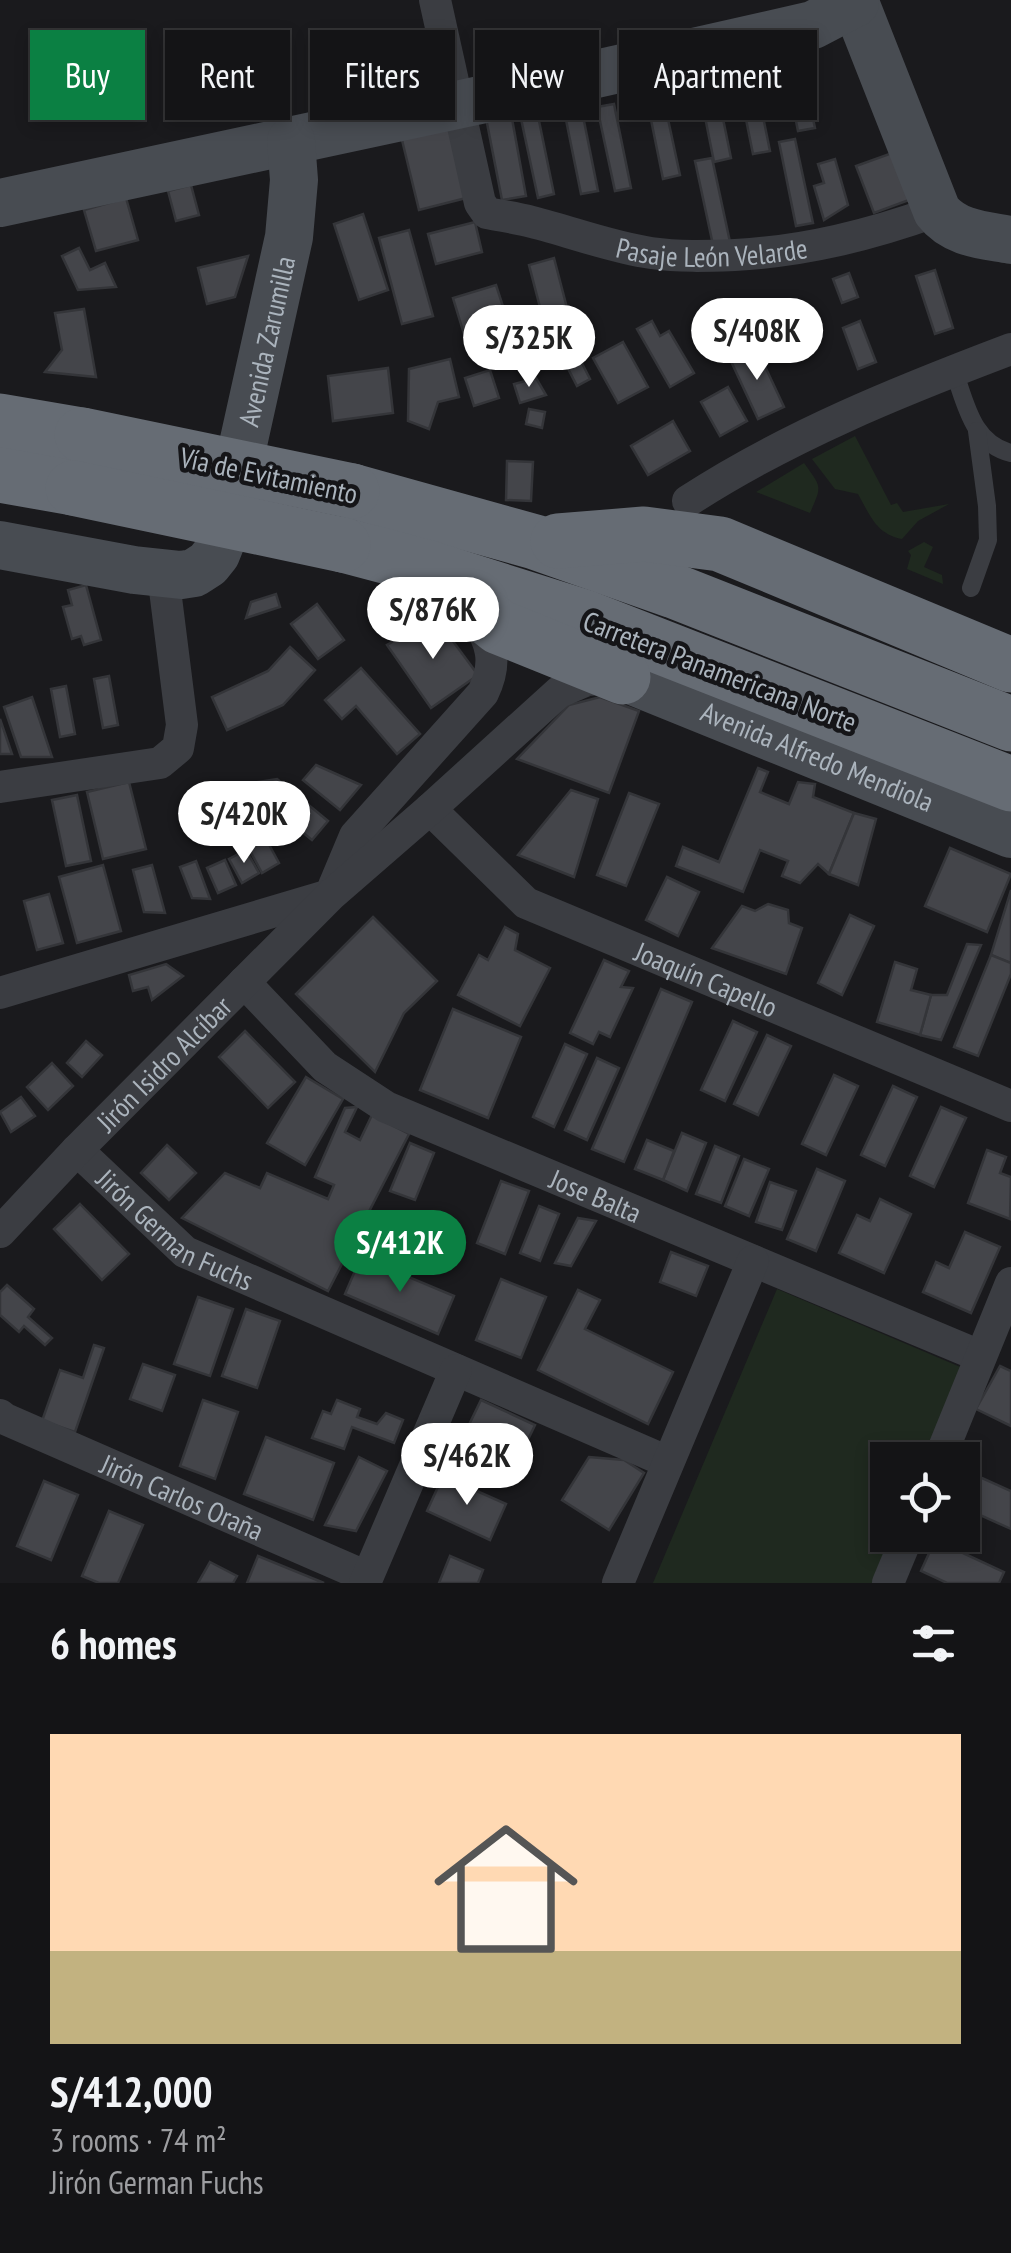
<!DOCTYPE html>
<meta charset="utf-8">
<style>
:root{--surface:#141416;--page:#1d1d1f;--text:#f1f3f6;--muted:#9d9ea1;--line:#333335;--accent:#0b8043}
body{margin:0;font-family:"PT Sans Narrow",sans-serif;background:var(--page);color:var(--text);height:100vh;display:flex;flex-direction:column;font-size:38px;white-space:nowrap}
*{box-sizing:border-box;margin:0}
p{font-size:32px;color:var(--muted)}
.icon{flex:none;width:55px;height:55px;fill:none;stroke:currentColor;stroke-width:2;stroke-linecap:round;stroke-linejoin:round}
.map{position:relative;height:1583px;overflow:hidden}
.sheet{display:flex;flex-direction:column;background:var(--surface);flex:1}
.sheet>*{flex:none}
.hud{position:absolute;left:30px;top:30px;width:952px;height:90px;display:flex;gap:20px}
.tools{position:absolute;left:870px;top:1442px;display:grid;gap:20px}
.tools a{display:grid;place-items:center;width:110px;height:110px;border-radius:0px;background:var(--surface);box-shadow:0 5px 15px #0003,0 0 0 2px var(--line);font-size:50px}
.price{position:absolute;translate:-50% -85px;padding:0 22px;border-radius:35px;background:#fff;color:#222;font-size:32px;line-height:65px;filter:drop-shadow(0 2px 5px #0008)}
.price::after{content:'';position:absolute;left:50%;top:60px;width:30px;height:22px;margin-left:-15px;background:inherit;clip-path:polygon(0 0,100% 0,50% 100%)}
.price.active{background:var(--accent);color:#fff}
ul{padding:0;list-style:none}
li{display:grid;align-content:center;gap:20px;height:530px;padding:0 50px}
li+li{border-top:2px solid var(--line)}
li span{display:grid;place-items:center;height:310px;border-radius:0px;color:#555}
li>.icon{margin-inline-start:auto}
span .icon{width:180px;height:180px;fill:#fffc;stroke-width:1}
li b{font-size:42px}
h2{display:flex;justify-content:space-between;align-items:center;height:120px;padding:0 50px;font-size:42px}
.tag{padding:0 35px;border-radius:0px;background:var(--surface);box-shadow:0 5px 15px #0003,0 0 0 2px var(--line);font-size:35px;line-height:90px}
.tag.active{background:var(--accent);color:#fff}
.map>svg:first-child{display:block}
.green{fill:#1f291f}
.building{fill:#44454a;stroke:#343539;stroke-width:2.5}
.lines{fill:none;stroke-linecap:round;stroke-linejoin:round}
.lane{stroke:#3b3d42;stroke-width:18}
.street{stroke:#3b3d42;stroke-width:32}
.secondary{stroke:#484c52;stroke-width:48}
.highway{stroke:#666c74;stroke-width:55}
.highway-bridge{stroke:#666c74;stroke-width:55}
.labels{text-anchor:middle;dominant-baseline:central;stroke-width:9;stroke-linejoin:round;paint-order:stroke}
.street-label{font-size:28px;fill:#abb4bd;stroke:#151518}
</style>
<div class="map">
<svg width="1011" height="1583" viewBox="0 0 1011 1583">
<rect width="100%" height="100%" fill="#1a1a1d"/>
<!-- green -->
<g class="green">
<path d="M 855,436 L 891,505 L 897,503 L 903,512 L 949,504 L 918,521 L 902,539 C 876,534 870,515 858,494 L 835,489 L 812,459 Z"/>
<path d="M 804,463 C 822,488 822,485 810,513 L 756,492 Z"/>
<polygon points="924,542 933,547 924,567 942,575 943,584 907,569 911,555 908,551"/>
<polygon points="777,1289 965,1369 925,1460 888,1460 888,1535 892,1535 872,1583 653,1583"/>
</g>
<!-- building -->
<g class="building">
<polygon points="797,44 815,128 798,131 781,47"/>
<polygon points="753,67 770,151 753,154 736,70"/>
<polygon points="714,74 731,158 714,162 697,77"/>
<polygon points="662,91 680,175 663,179 646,95"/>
<polygon points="614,104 631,188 615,191 597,107"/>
<polygon points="581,106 598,191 581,194 564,110"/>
<polygon points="537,111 554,194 538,198 520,114"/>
<polygon points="511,113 526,196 502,200 486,118"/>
<polygon points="455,122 474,196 419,210 401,136"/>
<polygon points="795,139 813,223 796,226 779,142"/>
<polygon points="892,153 909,200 874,213 856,166"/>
<polygon points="712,158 730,242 713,245 695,161"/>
<polygon points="835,159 848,205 824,220 814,186 824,183 818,164"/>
<polygon points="191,185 199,215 176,221 168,191"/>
<polygon points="126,198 138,240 96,251 84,210"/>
<polygon points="363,214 388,290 359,300 334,224"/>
<polygon points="475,222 482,252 436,264 428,234"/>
<polygon points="409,230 433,316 402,324 379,238"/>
<polygon points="79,248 90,270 105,263 116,287 78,290 62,256"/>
<polygon points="248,256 235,297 207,304 198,268"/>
<polygon points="554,258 567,308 542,315 529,265"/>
<polygon points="935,270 953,328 935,334 916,276"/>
<polygon points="849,273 858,297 842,303 833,279"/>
<polygon points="496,285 511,331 467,344 453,298"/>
<polygon points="796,301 804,325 785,331 777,307"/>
<polygon points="84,309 96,377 45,372 62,350 55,313"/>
<polygon points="734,311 746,334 722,346 710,324"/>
<polygon points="652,321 660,336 669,331 694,373 670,387 637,329"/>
<polygon points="860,321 876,362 858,369 843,328"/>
<polygon points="568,336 590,379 577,386 555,343"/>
<polygon points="623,342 648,387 618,403 593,358"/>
<polygon points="756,347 784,407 758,419 730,359"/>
<polygon points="450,359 459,397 438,402 429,429 408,421 409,369"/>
<polygon points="388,368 393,413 333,421 328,376"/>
<polygon points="490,370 499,398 474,406 465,378"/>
<polygon points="536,378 546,395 520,403 514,384"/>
<polygon points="728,387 747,421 720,436 701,402"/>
<polygon points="529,409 545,412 542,428 526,424"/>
<polygon points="673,421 690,451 648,475 631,446"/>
<polygon points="507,461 533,462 531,501 506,500"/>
<polygon points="86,585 101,640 84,645 81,636 72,639 63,607 72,605 68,590"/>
<polygon points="276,594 280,607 246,618 251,602"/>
<polygon points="317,604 344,640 318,659 291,624"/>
<polygon points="435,617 478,675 431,708 387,645"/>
<polygon points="290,647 315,670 283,705 227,730 212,697 268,671"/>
<polygon points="361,668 420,734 397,754 356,706 342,719 325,700"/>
<polygon points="109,676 118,725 103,728 94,679"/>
<polygon points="66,686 75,734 60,737 51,689"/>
<polygon points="32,697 52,757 21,757 4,707"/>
<polygon points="600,697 639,711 609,793 517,759 569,705"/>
<polygon points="0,719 12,754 0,754"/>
<polygon points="316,765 361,785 340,810 303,780"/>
<polygon points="758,768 768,772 760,792 789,804 798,782 815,784 813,797 854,813 829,874 818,864 800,883 782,876 788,861 760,850 743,892 676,866 683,847 719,862"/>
<polygon points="277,779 328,821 312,840 260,798 258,782"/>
<polygon points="129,782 146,849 103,859 87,792"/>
<polygon points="571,790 598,799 574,877 518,855"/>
<polygon points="629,793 659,804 626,886 597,875"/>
<polygon points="77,795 91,861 66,866 52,800"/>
<polygon points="854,813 876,819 858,885 829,874"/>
<polygon points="266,839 279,863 262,873 249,849"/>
<polygon points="950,848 1011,874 987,932 925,906"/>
<polygon points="246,850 259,873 242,883 229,859"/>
<polygon points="225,860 236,885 218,893 207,868"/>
<polygon points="196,861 210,899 192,898 180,867"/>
<polygon points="103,865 121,931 77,943 59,877"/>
<polygon points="152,865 165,913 144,912 133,870"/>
<polygon points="667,877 699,892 678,936 646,920"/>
<polygon points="1011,890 1011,963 991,955"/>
<polygon points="49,894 63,943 37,950 24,901"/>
<polygon points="768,904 788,910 789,923 802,928 786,974 712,948 742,906 755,911"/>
<polygon points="850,915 874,926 842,995 818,983"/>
<polygon points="373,917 437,981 404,1013 375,1072 296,994"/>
<polygon points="505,927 518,934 515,950 550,968 520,1026 458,995 479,955 488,960"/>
<polygon points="967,944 981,945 941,1040 920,1035 931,995 947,995"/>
<polygon points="991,955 1011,963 1011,974 978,1056 954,1047"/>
<polygon points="604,960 629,971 621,987 633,988 610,1037 599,1032 593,1044 570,1033"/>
<polygon points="895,962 917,969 911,990 931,995 920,1035 877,1022"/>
<polygon points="166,964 183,976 152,1000 148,987 133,991 129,975"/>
<polygon points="661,989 692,1002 624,1162 592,1149"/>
<polygon points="453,1009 521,1037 488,1118 420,1090"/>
<polygon points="733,1021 757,1032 725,1101 701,1090"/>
<polygon points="245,1031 295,1082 268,1108 219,1057"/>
<polygon points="767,1035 791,1046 758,1115 734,1104"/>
<polygon points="86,1041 102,1055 82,1077 67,1063"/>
<polygon points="565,1044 587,1054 554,1127 533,1117"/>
<polygon points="597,1058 619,1068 587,1140 565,1130"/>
<polygon points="52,1063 73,1086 48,1110 27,1087"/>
<polygon points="834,1075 858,1086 826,1155 802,1144"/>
<polygon points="306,1077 343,1099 305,1165 267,1143"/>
<polygon points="893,1086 917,1097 885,1166 861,1155"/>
<polygon points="21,1097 35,1116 11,1132 0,1112"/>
<polygon points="357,1107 345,1132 360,1140 372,1115 409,1134 328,1291 182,1218 225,1173 260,1188 267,1173 328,1199 334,1185 315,1177 345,1108"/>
<polygon points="941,1107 966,1118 934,1187 910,1176"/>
<polygon points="682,1133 706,1143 687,1191 663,1180"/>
<polygon points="647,1140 674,1151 663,1180 635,1169"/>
<polygon points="410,1143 434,1153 415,1200 390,1191"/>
<polygon points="167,1145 196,1173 169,1200 141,1173"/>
<polygon points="715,1146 739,1156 721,1203 696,1194"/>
<polygon points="987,1150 1006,1157 1000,1173 1011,1177 1010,1219 968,1203"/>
<polygon points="744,1159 769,1169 749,1216 725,1206"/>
<polygon points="817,1169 845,1181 816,1251 787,1239"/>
<polygon points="501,1181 529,1191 505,1254 477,1243"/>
<polygon points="770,1182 796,1191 782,1230 756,1222"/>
<polygon points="880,1199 911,1214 884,1273 839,1253 857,1215 870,1221"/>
<polygon points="80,1204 129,1254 102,1280 54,1229"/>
<polygon points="539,1206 559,1214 540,1261 520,1253"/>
<polygon points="578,1218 596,1221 571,1266 555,1263"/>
<polygon points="965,1232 1000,1247 971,1313 923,1292 936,1262 949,1268"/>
<polygon points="671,1252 708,1266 696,1296 660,1282"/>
<polygon points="361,1257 454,1296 438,1334 345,1294"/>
<polygon points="501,1279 546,1297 521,1358 476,1340"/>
<polygon points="7,1285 34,1309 28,1317 52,1338 45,1345 24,1326 19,1332 0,1315 0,1292"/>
<polygon points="578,1290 600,1300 585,1329 673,1372 648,1424 538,1370"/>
<polygon points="198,1297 233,1309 210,1376 174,1364"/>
<polygon points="246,1309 280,1321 257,1388 222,1376"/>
<polygon points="94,1345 104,1348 75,1432 42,1421 60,1370 83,1378"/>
<polygon points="143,1364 175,1375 162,1411 130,1399"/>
<polygon points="1000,1366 1011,1371 1011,1426 976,1409"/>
<polygon points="203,1400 238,1412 215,1479 180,1466"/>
<polygon points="337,1400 360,1409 357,1417 377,1424 386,1413 403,1420 394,1443 352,1427 344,1449 312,1438 323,1411 331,1414"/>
<polygon points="481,1400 535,1425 506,1485 452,1460"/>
<polygon points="266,1437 334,1463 313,1520 244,1494"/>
<polygon points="359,1457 387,1471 356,1531 325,1525"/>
<polygon points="589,1457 624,1460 644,1473 609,1530 562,1500"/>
<polygon points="962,1469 1011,1491 1011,1529 962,1507"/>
<polygon points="443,1476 506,1504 490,1540 427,1511"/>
<polygon points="44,1481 78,1495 51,1560 17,1546"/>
<polygon points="109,1511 143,1525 118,1583 99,1583 82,1576"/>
<polygon points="935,1540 1004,1572 999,1583 947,1583 921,1571"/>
<polygon points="258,1556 324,1583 247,1583"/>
<polygon points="450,1556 483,1570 478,1583 439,1583"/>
<polygon points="210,1562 237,1576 233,1583 198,1583"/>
</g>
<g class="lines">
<!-- lane -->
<g class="lane">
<path d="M 954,371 C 966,404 972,443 1011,453"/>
<polyline points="971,588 988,540 987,506 977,431"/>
</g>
<!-- street -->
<g class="street">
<path id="s1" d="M 435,0 L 480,203 L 487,213 C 502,216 517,218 532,222 C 572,232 610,247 651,253 C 679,257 707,256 735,255 C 806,251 870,235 937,211"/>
<path d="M 688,501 C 788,436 900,391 1011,349"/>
<polyline points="0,787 160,763 178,748 182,725 163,574"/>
<path id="s2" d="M 430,809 L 526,903 L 1011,1106"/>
<path d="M 334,886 L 355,836 L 483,693 C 498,662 492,643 474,614"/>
<path id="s3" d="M 244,982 L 325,1067 L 386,1107 L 980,1356"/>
<polyline points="0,993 326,896"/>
<path id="s4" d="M 77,1150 L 185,1252 L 668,1462"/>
<path id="s5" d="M 0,1232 L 77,1150 L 331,895 L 430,809 L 559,692 L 587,680 L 613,678"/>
<path id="s6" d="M 0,1415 L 5,1419 L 367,1577"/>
<polyline points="939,1460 1011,1283"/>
<polyline points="365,1583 456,1370"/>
<polyline points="618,1583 753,1261"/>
<polyline points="888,1583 908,1535"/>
</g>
<!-- secondary -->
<g class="secondary">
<path d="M 854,0 L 937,211 C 955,234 984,235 1011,240"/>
<polyline points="0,203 494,97 813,25 855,3"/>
<path id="s7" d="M 0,545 L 134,570 L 181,575 L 194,573 L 208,564 L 216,554 L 222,539 L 289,237 L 294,180 L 291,141"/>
<path id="s8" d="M 623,677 L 1011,834"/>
</g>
<!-- highway -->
<g class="highway">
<polyline points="0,421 82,435"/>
<polyline points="0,475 73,488"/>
<polyline points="352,491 535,542 674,591 1011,724"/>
<polyline points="558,541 644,534 720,544 1011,665"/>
<polyline points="343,545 426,567 587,618 1011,784"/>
<polyline points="474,607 499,627 623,677"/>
</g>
<!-- highway-bridge -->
<g class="highway-bridge">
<polyline points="82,435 352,491"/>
<polyline points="73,488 343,545"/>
</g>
</g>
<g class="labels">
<!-- street labels -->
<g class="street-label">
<text stroke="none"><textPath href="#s1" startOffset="450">Pasaje León Velarde</textPath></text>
<text stroke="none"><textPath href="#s7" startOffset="445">Avenida Zarumilla</textPath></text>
<text transform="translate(269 475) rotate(12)">Vía de Evitamiento</text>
<text transform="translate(720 671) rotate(21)">Carretera Panamericana Norte</text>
<text stroke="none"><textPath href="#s8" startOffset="210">Avenida Alfredo Mendiola</textPath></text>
<text stroke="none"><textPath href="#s2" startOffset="330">Joaquín Capello</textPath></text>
<text stroke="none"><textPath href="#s5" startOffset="235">Jirón Isidro Alcíbar</textPath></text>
<text stroke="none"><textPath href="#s3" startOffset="418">Jose Balta</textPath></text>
<text stroke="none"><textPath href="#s4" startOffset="128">Jirón German Fuchs</textPath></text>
<text stroke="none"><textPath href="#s6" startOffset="200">Jirón Carlos Oraña</textPath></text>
</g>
</g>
</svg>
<div class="tools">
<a><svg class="icon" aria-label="locate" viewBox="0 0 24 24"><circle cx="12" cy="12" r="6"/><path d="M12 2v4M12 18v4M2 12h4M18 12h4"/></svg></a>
</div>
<b class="price" style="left:757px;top:383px">S/408K</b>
<b class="price" style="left:529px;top:390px">S/325K</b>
<b class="price" style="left:433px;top:662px">S/876K</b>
<b class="price" style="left:244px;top:866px">S/420K</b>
<b class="price active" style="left:400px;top:1295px">S/412K</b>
<b class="price" style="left:467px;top:1508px">S/462K</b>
<div class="hud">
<a class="tag active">Buy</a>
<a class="tag">Rent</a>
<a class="tag">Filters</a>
<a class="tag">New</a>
<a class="tag">Apartment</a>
</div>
</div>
<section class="sheet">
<h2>6 homes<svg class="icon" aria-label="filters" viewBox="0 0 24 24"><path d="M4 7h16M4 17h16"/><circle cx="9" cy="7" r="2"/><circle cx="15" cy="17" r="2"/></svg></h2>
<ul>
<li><span style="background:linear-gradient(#ffd9b3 70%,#c2b280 0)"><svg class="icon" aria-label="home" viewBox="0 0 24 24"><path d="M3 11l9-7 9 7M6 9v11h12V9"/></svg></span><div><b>S/412,000</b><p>3 rooms · 74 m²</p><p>Jirón German Fuchs</p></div></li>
</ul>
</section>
